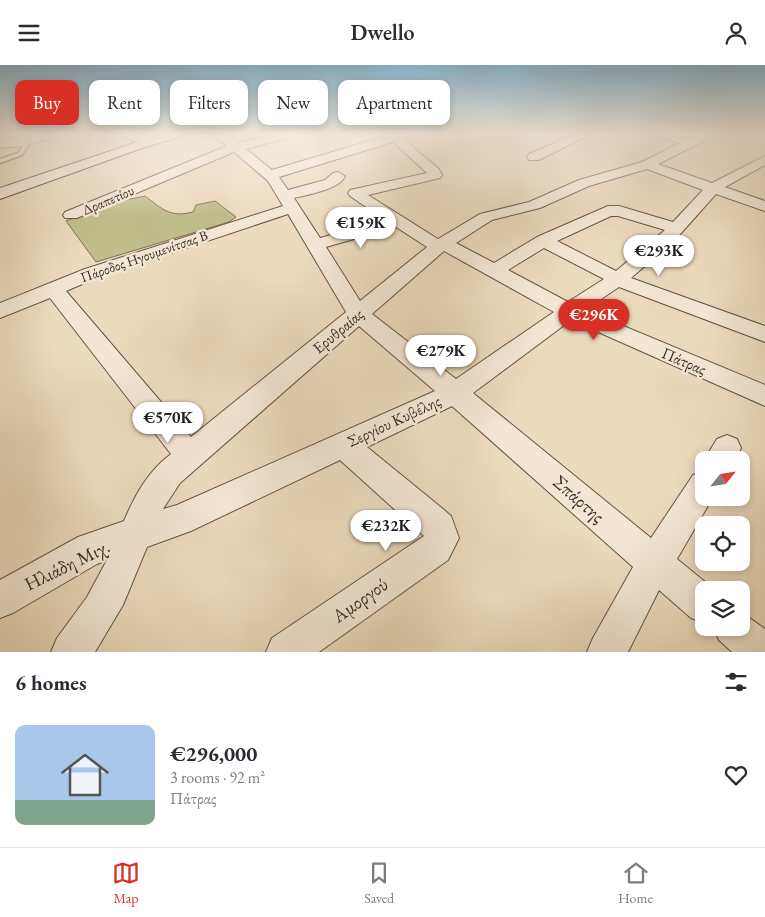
<!DOCTYPE html>
<meta charset="utf-8">
<style>
:root{--surface:#fff;--page:#f7f7f7;--text:#2b2b33;--muted:#7c7c81;--line:#e1e1e2;--accent:#d93025}
body{margin:0;font-family:"EB Garamond",serif;background:var(--page);color:var(--text);height:100vh;display:flex;flex-direction:column;font-size:19px;white-space:nowrap}
*{box-sizing:border-box;margin:0}
p{font-size:16px;color:var(--muted)}
.icon{flex:none;width:28px;height:28px;fill:none;stroke:currentColor;stroke-width:2;stroke-linecap:round;stroke-linejoin:round}
.map{position:relative;height:587px;overflow:hidden}
.sheet{display:flex;flex-direction:column;background:var(--surface);flex:1}
.sheet>*{flex:none}
.guide{position:absolute;left:15px;top:15px;width:500px;height:45px;display:flex;gap:10px}
.needle{width:32px;rotate:60deg}
.tools{position:absolute;left:695px;top:386px;display:grid;gap:10px}
.tools a{display:grid;place-items:center;width:55px;height:55px;border-radius:10px;background:var(--surface);box-shadow:0 2px 8px #0003;font-size:25px}
.price{position:absolute;translate:-50% -42px;padding:0 11px;border-radius:18px;background:#fff;color:#222;font-size:16px;line-height:32px;filter:drop-shadow(0 1px 2px #0008)}
.price::after{content:'';position:absolute;left:50%;top:30px;width:15px;height:11px;margin-left:-8px;background:inherit;clip-path:polygon(0 0,100% 0,50% 100%)}
.price.current{background:var(--accent);color:#fff}
ul{padding:0;list-style:none}
li{display:flex;align-items:center;gap:15px;height:125px;padding:0 15px}
li+li{border-top:1px solid var(--line)}
li span{display:grid;place-items:center;flex:none;width:140px;height:100px;border-radius:10px;color:#555}
li>.icon{margin-inline-start:auto}
span .icon{width:60px;height:60px;fill:#fffc;stroke-width:1}
li b{font-size:21px}
h2{display:flex;justify-content:space-between;align-items:center;height:60px;padding:0 15px;font-size:21px}
.tag{padding:0 18px;border-radius:10px;background:var(--surface);box-shadow:0 2px 8px #0003;font-size:18px;line-height:45px}
.tag.current{background:var(--accent);color:#fff}
header{display:flex;justify-content:space-between;align-items:center;height:65px;padding:0 15px;background:var(--surface);font-size:22px;font-weight:600}
.tab-bar{display:flex;justify-content:space-around;align-items:center;height:70px;border-top:1px solid var(--line);background:var(--surface);font-size:14px;color:var(--muted)}
.tab-bar a{display:grid;justify-items:center;gap:2px}
.tab-bar .current{color:var(--accent)}
.map>svg:first-child{display:block}
.green{fill:#bfbd8c;stroke:#7c7356}
.lines{fill:none;stroke-linecap:round;stroke-linejoin:round}
.service-casing{stroke:#655548;stroke-width:3}
.minor-casing{stroke:#655548;stroke-width:2}
.tertiary-casing{stroke:#655548;stroke-width:2}
.secondary-casing{stroke:#382921;stroke-width:2}
.service{fill:#f3e7d4;fill-rule:evenodd}
.minor{fill:#f3e7d4;fill-rule:evenodd}
.tertiary{fill:#f3e7d4;fill-rule:evenodd}
.secondary{fill:#f3e7d4;fill-rule:evenodd}
.labels{text-anchor:middle;dominant-baseline:central;stroke-width:5;stroke-linejoin:round;paint-order:stroke}
.far-street-label{font-size:14px;fill:#382921;stroke:#f3e7d4}
.street-label{font-size:16px;fill:#382921;stroke:#f3e7d4}
.near-street-label{font-size:19px;fill:#382921;stroke:#f3e7d4}
</style>
<header><svg class="icon" aria-label="menu" viewBox="0 0 24 24"><path d="M4 6h16M4 12h16M4 18h16"/></svg>Dwello<svg class="icon" aria-label="person" viewBox="0 0 24 24"><circle cx="12" cy="8" r="4"/><path d="M4 21q1-7 8-7t8 7"/></svg></header>
<div class="map">
<svg width="765" height="587" viewBox="0 0 765 587">
<rect width="100%" height="100%" fill="#ecdabd"/>
<filter id="stains"><feTurbulence type="fractalNoise" baseFrequency=".004" numOctaves="4"/><feColorMatrix values="0 0 0 0 .2 0 0 0 0 .09 0 0 0 0 .02 0 0 0 .5 -.17"/></filter>
<radialGradient id="worn" r=".72"><stop offset=".6" stop-color="#630" stop-opacity="0"/><stop offset="1" stop-color="#630" stop-opacity=".3"/></radialGradient>
<!-- green -->
<path class="green" d="M 145,131 C 162,144 170,153 193,147 L 196,140 L 215,136 L 236,152 L 229,157 L 96,197 L 66,156 L 111,138 Z"/>
<g class="lines">
<defs>
<polygon id="service" points="29,73 32,75 22,90 0,98 0,94 18,88"/>
<g id="minor">
<polygon points="40,69 60,69 58,72 21,81 0,83 0,75"/>
<path d="M 212,69 L 225,69 L 238,78 L 274,69 L 292,69 L 290,72 L 246,84 L 272,105 L 386,71 L 385,69 L 412,69 L 410,72 L 403,74 L 439,104 L 442,110 L 440,113 L 368,130 L 438,174 L 480,149 L 529,137 L 579,115 L 642,97 L 680,78 L 659,72 L 657,69 L 674,69 L 690,74 L 699,69 L 714,69 L 712,72 L 658,99 L 712,118 L 765,91 L 765,100 L 725,122 L 765,136 L 765,146 L 716,129 L 674,176 L 631,213 L 765,261 L 765,277 L 619,222 L 585,245 L 765,320 L 765,341 L 571,255 L 473,328 L 651,473 L 693,410 L 704,406 L 704,432 L 713,432 L 677,494 L 715,525 L 704,525 L 704,558 L 691,553 L 659,525 L 628,587 L 587,587 L 593,573 L 633,502 L 452,341 L 367,382 L 443,444 L 451,451 L 459,473 L 448,495 L 319,587 L 266,587 L 272,573 L 424,471 L 340,395 L 191,466 L 147,482 L 123,540 L 95,587 L 51,587 L 57,573 L 87,532 L 107,495 L 97,499 L 13,548 L 0,553 L 0,515 L 78,472 L 124,456 C 135,430 148,406 171,389 L 50,233 L 0,253 L 0,238 L 85,204 L 283,141 L 268,116 L 234,87 L 77,153 L 65,153 L 63,150 L 65,147 L 227,81 ZM 393,77 L 427,108 L 350,125 L 348,128 L 350,131 L 385,155 L 320,173 L 294,133 C 306,130 341,124 345,111 L 338,107 L 333,108 L 325,115 L 288,125 L 279,112 ZM 647,104 L 703,125 L 673,157 L 619,141 L 608,141 L 537,172 L 494,198 L 456,178 L 492,155 L 540,143 L 589,121 ZM 288,149 L 346,247 L 191,372 L 66,226 L 99,212 ZM 611,151 L 618,151 L 665,165 L 616,206 L 557,176 ZM 396,162 L 427,182 L 360,236 L 326,182 ZM 544,183 L 604,214 L 568,237 L 508,205 ZM 444,186 L 554,247 L 456,314 L 372,249 ZM 359,261 L 435,326 L 177,440 L 163,444 L 180,418 Z"/>
<polygon points="576,69 591,69 539,95 529,95 527,92 529,89"/>
<polygon points="727,370 737,374 741,383 735,395 704,395 717,374"/>
<polygon points="741,547 765,564 765,587 732,587 719,575 713,562 741,562"/>
</g>
<polygon id="tertiary" points="118,69 139,69 155,73 157,76 155,79 150,80 120,72"/>
<polygon id="secondary" points="161,69 182,69 180,72 145,82 0,134 0,123"/>
</defs>
<!-- service casing -->
<use href="#service" class="service-casing"/>
<!-- minor casing -->
<use href="#minor" class="minor-casing"/>
<!-- tertiary casing -->
<use href="#tertiary" class="tertiary-casing"/>
<!-- secondary casing -->
<use href="#secondary" class="secondary-casing"/>
<!-- service -->
<use href="#service" class="service"/>
<!-- minor -->
<use href="#minor" class="minor"/>
<!-- tertiary -->
<use href="#tertiary" class="tertiary"/>
<!-- secondary -->
<use href="#secondary" class="secondary"/>
</g>
<!-- sky -->
<linearGradient id="sky" x2="0" y2="1"><stop stop-color="#88b6d3"/><stop offset="0.46" stop-color="#f6eee1"/><stop offset="1" stop-color="#f6eee1" stop-opacity="0"/></linearGradient>
<rect width="765" height="151" fill="url(#sky)"/>
<g class="labels">
<!-- far-street labels -->
<g class="far-street-label">
<text transform="translate(108 135) rotate(-23)">Δραπετίου</text>
<text transform="translate(144 191) rotate(-19)">Πάροδος Ηγουμενίτσας Β</text>
</g>
<!-- street labels -->
<g class="street-label">
<text transform="translate(338 266) rotate(-40)">Ερυθραίας</text>
<text transform="translate(684 296) rotate(23)">Πάτρας</text>
<text transform="translate(394 356) rotate(-25)">Σεργίου Κυβέλης</text>
</g>
<!-- near-street labels -->
<g class="near-street-label">
<text transform="translate(579 434) rotate(41)">Σπάρτης</text>
<text transform="translate(67 500) rotate(-26)">Ηλιάδη Μιχ.</text>
<text transform="translate(360 535) rotate(-35)">Αμοργού</text>
</g>
</g>
<rect width="100%" height="100%" filter="url(#stains)"/>
<rect width="100%" height="100%" fill="url(#worn)"/>
</svg>
<div class="tools">
<a><svg class="needle" viewBox="-14 -14 28 28"><path d="M0-13l5 13h-10z" fill="#e53935"/><path d="M0 13l5-13h-10z" fill="#7c7c81"/></svg></a>
<a><svg class="icon" aria-label="locate" viewBox="0 0 24 24"><circle cx="12" cy="12" r="6"/><path d="M12 2v4M12 18v4M2 12h4M18 12h4"/></svg></a>
<a><svg class="icon" aria-label="layers" viewBox="0 0 24 24"><path d="M12 4l9 5-9 5-9-5zM3 14l9 5 9-5"/></svg></a>
</div>
<b class="price" style="left:361px;top:184px">€159K</b>
<b class="price" style="left:659px;top:212px">€293K</b>
<b class="price current" style="left:594px;top:276px">€296K</b>
<b class="price" style="left:441px;top:312px">€279K</b>
<b class="price" style="left:168px;top:379px">€570K</b>
<b class="price" style="left:386px;top:487px">€232K</b>
<div class="guide">
<a class="tag current">Buy</a>
<a class="tag">Rent</a>
<a class="tag">Filters</a>
<a class="tag">New</a>
<a class="tag">Apartment</a>
</div>
</div>
<section class="sheet">
<h2>6 homes<svg class="icon" aria-label="filters" viewBox="0 0 24 24"><path d="M4 7h16M4 17h16"/><circle cx="9" cy="7" r="2"/><circle cx="15" cy="17" r="2"/></svg></h2>
<ul>
<li><span style="background:linear-gradient(#a9c7e8 75%,#7fa58c 0)"><svg class="icon" aria-label="home" viewBox="0 0 24 24"><path d="M3 11l9-7 9 7M6 9v11h12V9"/></svg></span><div><b>€296,000</b><p>3 rooms · 92 m²</p><p>Πάτρας</p></div><svg class="icon" aria-label="heart" viewBox="0 0 24 24"><path d="M12 20l-8-8c-3-5 5-10 8-4 3-6 11-1 8 4z"/></svg></li>
</ul>
</section>
<nav class="tab-bar">
<a class="current"><svg class="icon" aria-label="map" viewBox="0 0 24 24"><path d="M3 6l6-2 6 2 6-2v14l-6 2-6-2-6 2zM9 4v14M15 6v14"/></svg>Map</a>
<a><svg class="icon" aria-label="saved" viewBox="0 0 24 24"><path d="M7 4h10v16l-5-4-5 4z"/></svg>Saved</a>
<a><svg class="icon" aria-label="home" viewBox="0 0 24 24"><path d="M3 11l9-7 9 7M6 9v11h12V9"/></svg>Home</a>
</nav>
